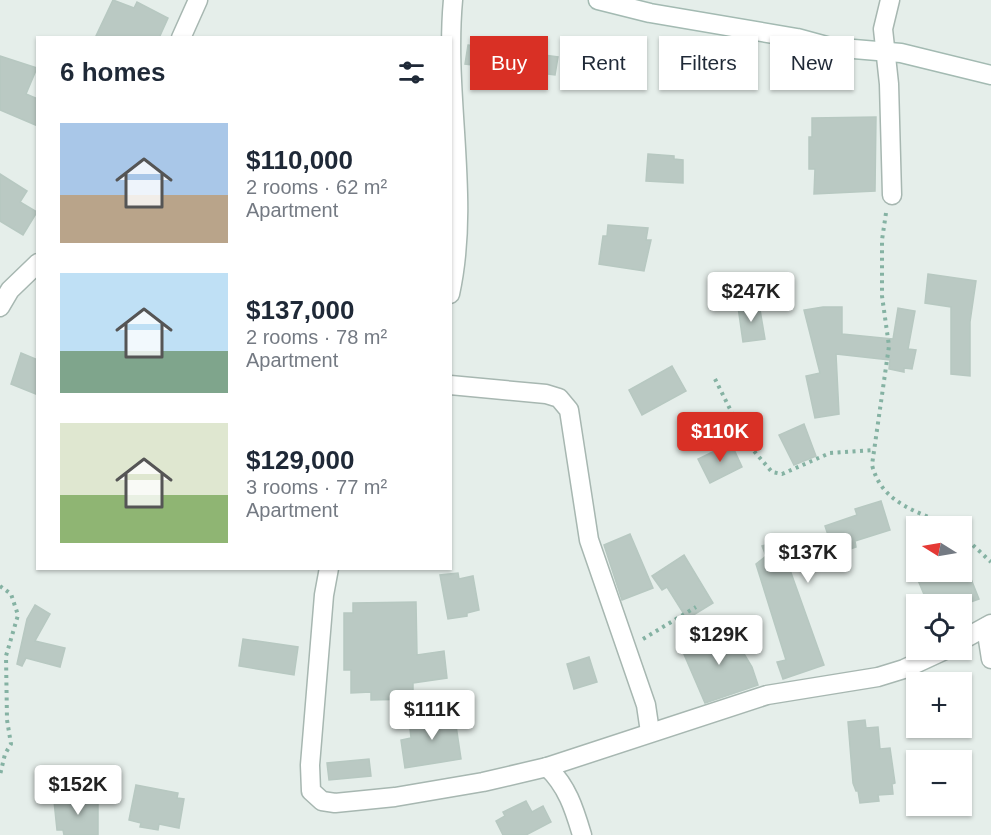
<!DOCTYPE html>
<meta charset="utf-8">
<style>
:root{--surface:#fff;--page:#f2f2f3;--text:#1f2937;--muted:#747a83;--accent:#d93025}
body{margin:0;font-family:Helvetica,sans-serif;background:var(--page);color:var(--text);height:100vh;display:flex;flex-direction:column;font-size:22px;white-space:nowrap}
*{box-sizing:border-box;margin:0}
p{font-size:20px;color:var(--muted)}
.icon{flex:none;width:33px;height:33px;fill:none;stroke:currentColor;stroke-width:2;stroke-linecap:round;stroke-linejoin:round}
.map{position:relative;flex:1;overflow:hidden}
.details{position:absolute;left:36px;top:36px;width:416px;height:534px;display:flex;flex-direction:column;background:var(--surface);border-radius:0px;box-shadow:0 2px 4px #0004}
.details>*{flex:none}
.hud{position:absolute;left:470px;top:36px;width:430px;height:54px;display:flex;gap:12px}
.needle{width:39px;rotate:281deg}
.buttons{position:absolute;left:906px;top:516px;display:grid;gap:12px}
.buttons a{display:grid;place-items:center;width:66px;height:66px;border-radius:0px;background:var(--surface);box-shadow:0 2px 4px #0004;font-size:30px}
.price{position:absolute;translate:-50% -51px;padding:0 14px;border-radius:6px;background:#fff;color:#222;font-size:20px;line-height:39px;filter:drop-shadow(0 2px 3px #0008)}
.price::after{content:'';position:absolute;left:50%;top:36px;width:18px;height:14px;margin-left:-9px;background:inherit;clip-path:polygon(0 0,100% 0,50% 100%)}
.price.selected{background:var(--accent);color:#fff}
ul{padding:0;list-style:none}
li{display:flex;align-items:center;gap:18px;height:150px;padding:0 24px}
li span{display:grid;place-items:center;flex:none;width:168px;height:120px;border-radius:0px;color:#555}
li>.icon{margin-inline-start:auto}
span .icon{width:72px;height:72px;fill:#fffc;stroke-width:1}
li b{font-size:26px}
h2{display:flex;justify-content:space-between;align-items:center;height:72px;padding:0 24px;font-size:26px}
.tag{padding:0 21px;border-radius:0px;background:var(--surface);box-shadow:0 2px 4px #0004;font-size:21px;line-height:54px}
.tag.selected{background:var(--accent);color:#fff}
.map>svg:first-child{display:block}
.building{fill:#bac9c3;stroke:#b7c8c1;stroke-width:1.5}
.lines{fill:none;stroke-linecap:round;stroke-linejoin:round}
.street-casing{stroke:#a7b7b1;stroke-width:21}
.secondary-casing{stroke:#a3bab2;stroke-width:21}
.path{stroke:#85b2a3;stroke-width:4;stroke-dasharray:3 4.5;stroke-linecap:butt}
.street{stroke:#fff;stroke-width:18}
.secondary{stroke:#fff;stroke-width:18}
</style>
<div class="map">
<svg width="991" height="835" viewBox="0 0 991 835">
<rect width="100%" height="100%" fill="#e5eeea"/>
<!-- building -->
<g class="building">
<polygon points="113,0 134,8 137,2 168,18 159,38 95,38"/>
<polygon points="468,45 558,57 555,75 465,64"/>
<polygon points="0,56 37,68 26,94 38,99 38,126 0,110"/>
<polygon points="876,117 875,191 814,194 815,169 809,169 809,137 812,137 812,118"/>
<polygon points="648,154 674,156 674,159 683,160 683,183 646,181"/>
<polygon points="0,174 27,191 20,202 37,212 23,235 0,221"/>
<polygon points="608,225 648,228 646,240 651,240 644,271 599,264 603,236 607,236"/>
<polygon points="928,274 976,281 970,322 970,376 951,374 951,307 925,303"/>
<polygon points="759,304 765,339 743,342 738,307"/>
<polygon points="823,307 842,307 842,334 893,339 898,308 915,311 908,349 916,350 912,369 904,368 904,372 889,369 890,360 836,354 839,414 815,418 806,376 820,373 804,310"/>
<polygon points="21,353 38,360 38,395 11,384"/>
<polygon points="672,366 686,391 642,415 629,390"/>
<polygon points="804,424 816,456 794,465 779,435"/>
<polygon points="731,443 742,467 710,483 698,459"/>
<polygon points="881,501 890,530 855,541 856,547 790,570 824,665 783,679 777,662 786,660 756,564 766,556 762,546 785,539 789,552 829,538 825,526 857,515 855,509"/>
<polygon points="630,534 653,588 622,600 604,545"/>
<polygon points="684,555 713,603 687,619 667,587 662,590 652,576"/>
<polygon points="919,572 962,572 964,576 969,574 979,599 965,604 928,604 918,580 922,578"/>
<polygon points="458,573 459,579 473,576 479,610 467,613 467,616 448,619 440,575"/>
<polygon points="416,602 417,655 444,651 447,678 413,683 413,699 371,700 371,692 351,693 351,670 344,670 344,613 353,613 353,603"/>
<polygon points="35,605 50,614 35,641 65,648 60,667 26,658 22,666 17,664 27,619"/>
<polygon points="729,629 752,667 758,685 705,703 680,645"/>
<polygon points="243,639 298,647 294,675 239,666"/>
<polygon points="589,657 597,682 574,689 567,664"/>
<polygon points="454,712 461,759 405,768 401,740 411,738 409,719"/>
<polygon points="865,720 866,728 878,727 880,749 890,748 895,783 892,784 893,794 878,795 879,801 860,803 858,791 856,791 853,783 848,722"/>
<polygon points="369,759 371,776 329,780 327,763"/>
<polygon points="136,785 178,793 177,798 184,799 179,828 159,824 158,830 140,827 141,823 129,820"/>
<polygon points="98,795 98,835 64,835 63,830 57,830 54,801"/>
<polygon points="526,801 532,812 543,806 551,822 526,835 503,835 496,821 505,816 503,812"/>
</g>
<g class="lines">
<defs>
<g id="street">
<polyline points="890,0 883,29 889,84 892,195"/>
<polyline points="181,38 198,0"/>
<path d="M 450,294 C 471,198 444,98 453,0"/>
<polyline points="0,307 10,290 38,263"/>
<polyline points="450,385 546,394 559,398 569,410 589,540 646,705 650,732"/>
<polyline points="329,568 324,595 310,765 311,791 322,801 335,803 395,797 483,782 547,767 767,695 878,677 904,669 945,650"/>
<polyline points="986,627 991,659"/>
<polyline points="962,640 991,624"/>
<path d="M 547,767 C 567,786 574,808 582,835"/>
</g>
<polyline id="secondary" points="598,0 650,13 797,38 830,47 901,53 991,75"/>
</defs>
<!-- street casing -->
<use href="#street" class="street-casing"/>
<!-- secondary casing -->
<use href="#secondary" class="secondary-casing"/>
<!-- path -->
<g class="path">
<path d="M 886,213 L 882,240 L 882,296 L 889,346 L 872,465 C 882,504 917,511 950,526"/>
<polyline points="715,379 747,443 772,472 782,474 830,453 875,450"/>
<polyline points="962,535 991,562"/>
<polyline points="0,586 11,594 18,615 6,656 7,720 11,744 5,754 0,775"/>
<polyline points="643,639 696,607"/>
</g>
<!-- street -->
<use href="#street" class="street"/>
<!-- secondary -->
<use href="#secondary" class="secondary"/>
</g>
</svg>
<div class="buttons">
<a><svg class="needle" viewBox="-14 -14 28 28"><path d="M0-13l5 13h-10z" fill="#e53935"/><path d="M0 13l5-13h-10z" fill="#747a83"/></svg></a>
<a><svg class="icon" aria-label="locate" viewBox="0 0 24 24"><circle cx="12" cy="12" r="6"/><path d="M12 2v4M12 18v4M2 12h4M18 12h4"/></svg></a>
<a>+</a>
<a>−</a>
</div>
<b class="price" style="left:751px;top:323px">$247K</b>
<b class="price selected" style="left:720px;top:463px">$110K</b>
<b class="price" style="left:808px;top:584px">$137K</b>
<b class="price" style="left:719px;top:666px">$129K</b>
<b class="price" style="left:432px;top:741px">$111K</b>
<b class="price" style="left:78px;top:816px">$152K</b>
<div class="hud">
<a class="tag selected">Buy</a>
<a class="tag">Rent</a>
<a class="tag">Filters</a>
<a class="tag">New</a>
</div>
<section class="details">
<h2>6 homes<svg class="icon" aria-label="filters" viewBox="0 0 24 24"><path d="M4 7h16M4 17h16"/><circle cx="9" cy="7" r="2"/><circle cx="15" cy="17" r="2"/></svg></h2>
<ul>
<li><span style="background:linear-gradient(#a9c7e8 60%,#b9a48a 0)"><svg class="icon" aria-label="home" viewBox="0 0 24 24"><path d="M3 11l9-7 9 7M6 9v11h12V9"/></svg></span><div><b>$110,000</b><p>2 rooms · 62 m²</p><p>Apartment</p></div></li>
<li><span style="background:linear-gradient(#bfe0f5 65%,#7fa58c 0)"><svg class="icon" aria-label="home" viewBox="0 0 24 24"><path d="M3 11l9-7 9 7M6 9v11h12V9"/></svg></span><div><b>$137,000</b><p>2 rooms · 78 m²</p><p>Apartment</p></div></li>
<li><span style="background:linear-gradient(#dfe7d0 60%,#8fb573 0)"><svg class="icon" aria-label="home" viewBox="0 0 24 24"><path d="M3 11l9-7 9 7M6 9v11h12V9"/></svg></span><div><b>$129,000</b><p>3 rooms · 77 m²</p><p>Apartment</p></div></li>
</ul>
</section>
</div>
